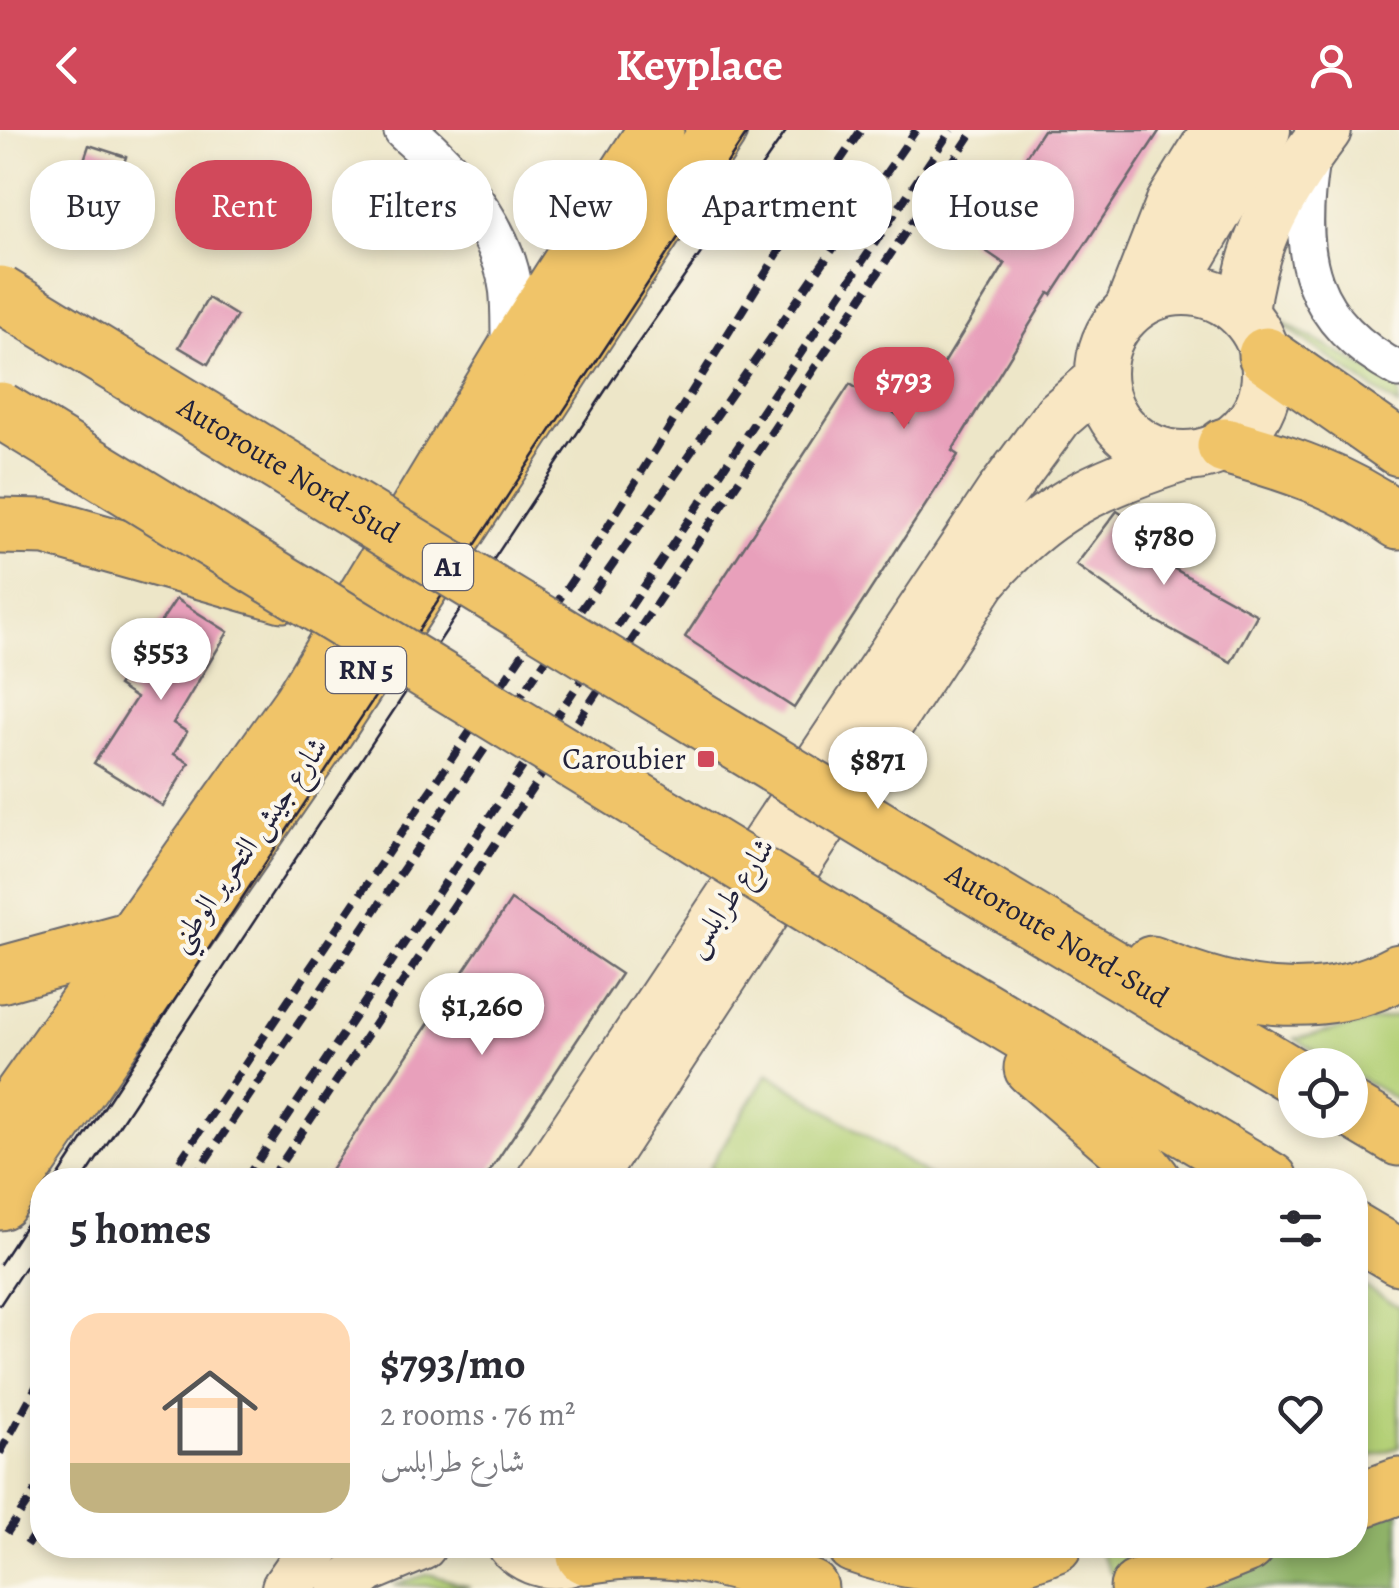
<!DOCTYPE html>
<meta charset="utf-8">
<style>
:root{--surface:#fff;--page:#f7f7f7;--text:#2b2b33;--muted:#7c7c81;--line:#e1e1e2;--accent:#d1495b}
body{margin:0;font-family:Alegreya,Amiri,serif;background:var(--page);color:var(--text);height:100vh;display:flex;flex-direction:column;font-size:38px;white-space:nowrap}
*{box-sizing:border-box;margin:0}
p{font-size:32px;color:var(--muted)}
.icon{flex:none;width:55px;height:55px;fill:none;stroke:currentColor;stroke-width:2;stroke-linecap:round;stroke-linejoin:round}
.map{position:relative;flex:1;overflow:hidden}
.sheet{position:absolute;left:30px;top:1038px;width:1338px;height:390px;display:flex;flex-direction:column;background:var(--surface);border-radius:40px;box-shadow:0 5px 15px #0003}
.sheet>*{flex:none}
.guide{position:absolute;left:30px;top:30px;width:1340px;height:90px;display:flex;gap:20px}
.buttons{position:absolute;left:1278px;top:918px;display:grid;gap:20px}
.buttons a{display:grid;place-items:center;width:90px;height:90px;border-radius:50%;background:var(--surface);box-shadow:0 5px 15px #0003;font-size:50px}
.price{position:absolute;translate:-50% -85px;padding:0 22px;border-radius:35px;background:#fff;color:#222;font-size:32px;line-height:65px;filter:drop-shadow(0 2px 5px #0008)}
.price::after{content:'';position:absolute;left:50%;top:60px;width:30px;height:22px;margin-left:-15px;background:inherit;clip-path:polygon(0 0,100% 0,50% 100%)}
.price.active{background:var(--accent);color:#fff}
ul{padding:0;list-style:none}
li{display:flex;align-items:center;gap:30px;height:250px;padding:0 40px}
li+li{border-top:2px solid var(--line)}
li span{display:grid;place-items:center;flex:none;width:280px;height:200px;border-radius:30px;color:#555}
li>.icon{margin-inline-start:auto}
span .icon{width:120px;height:120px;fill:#fffc;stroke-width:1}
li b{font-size:42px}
h2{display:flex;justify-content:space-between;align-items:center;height:120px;padding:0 40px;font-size:42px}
.chip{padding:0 35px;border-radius:40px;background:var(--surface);box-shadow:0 5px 15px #0003;font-size:35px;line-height:90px}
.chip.active{background:var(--accent);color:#fff}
header{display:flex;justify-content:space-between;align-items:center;height:130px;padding:0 40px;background:var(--accent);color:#fff;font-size:45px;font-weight:700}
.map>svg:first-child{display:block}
.green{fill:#b4d077;stroke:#6b7959;stroke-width:2.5}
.forest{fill:#8fb268;stroke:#586a52;stroke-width:2.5}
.building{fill:#e8a0bb}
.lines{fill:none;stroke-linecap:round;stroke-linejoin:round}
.minor-casing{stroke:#69676c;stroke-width:39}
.tertiary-casing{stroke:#69676c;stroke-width:46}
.secondary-casing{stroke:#69676c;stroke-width:54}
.trunk-casing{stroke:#69676c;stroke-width:59}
.motorway-casing{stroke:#69676c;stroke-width:59}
.minor{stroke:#fff;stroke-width:35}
.tertiary{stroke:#fff;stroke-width:42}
.secondary{stroke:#f9e7c3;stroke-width:50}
.trunk{stroke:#f0c469;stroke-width:55}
.motorway{stroke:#f0c469;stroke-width:55}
.tram{stroke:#22223b;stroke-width:2.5}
.rail{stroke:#22223b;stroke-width:8;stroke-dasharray:15 8;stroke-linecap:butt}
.motorway-bridge-casing{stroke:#69676c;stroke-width:59;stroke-linecap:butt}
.motorway-bridge{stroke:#f0c469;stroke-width:55}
.poi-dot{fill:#d1495b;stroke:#fbf7ec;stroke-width:4}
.labels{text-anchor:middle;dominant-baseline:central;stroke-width:8;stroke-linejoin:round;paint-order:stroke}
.shield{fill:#fbf7ec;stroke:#636270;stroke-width:2.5}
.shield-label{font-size:28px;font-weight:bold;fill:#22223b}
.street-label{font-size:30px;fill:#22223b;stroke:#fbf7ec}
.poi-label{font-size:30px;fill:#22223b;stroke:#fbf7ec;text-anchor:end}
</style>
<header><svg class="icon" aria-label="back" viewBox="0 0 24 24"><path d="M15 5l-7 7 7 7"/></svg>Keyplace<svg class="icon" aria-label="person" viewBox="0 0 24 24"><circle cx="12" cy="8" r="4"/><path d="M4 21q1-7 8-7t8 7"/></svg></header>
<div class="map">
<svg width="1399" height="1458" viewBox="0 0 1399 1458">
<rect width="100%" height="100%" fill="#fbf7ec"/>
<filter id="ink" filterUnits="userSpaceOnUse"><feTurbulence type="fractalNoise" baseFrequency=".01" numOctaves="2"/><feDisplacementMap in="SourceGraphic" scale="20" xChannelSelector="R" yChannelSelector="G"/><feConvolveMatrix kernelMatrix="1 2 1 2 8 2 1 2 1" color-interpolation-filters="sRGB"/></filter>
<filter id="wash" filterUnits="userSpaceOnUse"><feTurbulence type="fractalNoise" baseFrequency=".0048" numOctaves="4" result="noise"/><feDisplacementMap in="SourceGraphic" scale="40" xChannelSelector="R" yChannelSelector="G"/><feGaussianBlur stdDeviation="2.25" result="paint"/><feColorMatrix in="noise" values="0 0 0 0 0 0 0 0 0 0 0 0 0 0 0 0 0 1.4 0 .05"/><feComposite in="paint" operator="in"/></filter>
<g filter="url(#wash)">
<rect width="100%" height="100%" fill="#ede6c8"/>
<!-- green -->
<g class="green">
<polygon points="1265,182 1399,256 1399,277"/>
<polygon points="1399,885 1399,971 1350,942 1350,935 1338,935 1295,909"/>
<polygon points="768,943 935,1050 728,1050 709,1038"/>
<polygon points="1355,1151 1399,1177 1399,1317 1355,1331"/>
<polygon points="1108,1415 1187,1415 1112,1445 1099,1420"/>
<polygon points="429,1444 470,1457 393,1455"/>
</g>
<!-- forest -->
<polygon class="forest" points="1399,1379 1399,1458 1205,1458 1302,1415 1355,1415 1355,1395"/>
<g id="blocks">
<!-- building -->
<g class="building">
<polygon points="1043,0 1160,0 1052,165 1049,163 952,321 958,325 794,578 685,507 850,254 908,292 1005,134 971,111"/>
<polygon points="89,15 126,27 108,81 71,69"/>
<polygon points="208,168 237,186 208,234 179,217"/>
<polygon points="1117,381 1173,420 1164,433 1257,485 1231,532 1154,490 1076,435"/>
<polygon points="176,469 228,502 173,593 187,602 174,624 189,633 163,676 94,633 136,568 118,556"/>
<polygon points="511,770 621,844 484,1050 324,1050"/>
</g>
</g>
</g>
<g filter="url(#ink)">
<use href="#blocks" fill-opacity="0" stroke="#69676c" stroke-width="2.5"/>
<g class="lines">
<defs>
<path id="minor" d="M 1311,31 C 1296,126 1308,192 1399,240"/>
<path id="tertiary" d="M 405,0 C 450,38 504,99 511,161 C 513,181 512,203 513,223"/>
<g id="secondary">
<circle cx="1184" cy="243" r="83"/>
<polyline points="1162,162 1190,127 1265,0"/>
<polyline points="1130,179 1171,74 1217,0"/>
<path d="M 1243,183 C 1251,108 1281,60 1326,0"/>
<polyline points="542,1050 1001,363 1058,286 1101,249"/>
<path d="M 589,1050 L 982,450 C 1042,379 1097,353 1184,326"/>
<path d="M 513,1415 C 539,1440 571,1437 598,1415"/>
<polyline points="287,1458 317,1415"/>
<polyline points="343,1458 366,1438 421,1415"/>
</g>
<g id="trunk">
<polyline points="0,996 301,573 513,223 656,0"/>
<polyline points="0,1072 327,599 719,0"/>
</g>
<g id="motorway">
<polyline points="1266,225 1399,318"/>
<path d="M 1225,316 C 1287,333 1346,352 1399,391"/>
<polyline points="0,396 46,397 283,464"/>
<path id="s1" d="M 896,709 L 1295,947"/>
<polyline points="842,795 1270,1050"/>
<path d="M 1152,834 C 1229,867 1320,885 1399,842"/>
<polyline points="0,845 128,810"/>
<polyline points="1032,938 1134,1026 1153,1050"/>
<polyline points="1350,979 1399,1008"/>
<polyline points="1355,1101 1399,1127"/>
<polyline points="1355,1372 1399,1356"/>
<path d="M 854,1415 C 920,1438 989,1443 1054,1415"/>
<path d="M 585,1426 C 667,1411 733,1427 810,1458"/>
<polyline points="1138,1458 1247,1415"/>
</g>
</defs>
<!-- minor casing -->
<use href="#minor" class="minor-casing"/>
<!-- tertiary casing -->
<use href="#tertiary" class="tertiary-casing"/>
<!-- secondary casing -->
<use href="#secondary" class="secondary-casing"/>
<!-- trunk casing -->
<use href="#trunk" class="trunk-casing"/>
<!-- motorway casing -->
<use href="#motorway" class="motorway-casing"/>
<!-- minor -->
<use href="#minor" class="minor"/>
<!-- tertiary -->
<use href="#tertiary" class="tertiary"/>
<!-- secondary -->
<use href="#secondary" class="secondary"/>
<!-- trunk -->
<use href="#trunk" class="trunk"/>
<!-- motorway -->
<use href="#motorway" class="motorway"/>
<!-- tram -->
<g class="tram">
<polyline points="56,1050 749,0"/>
<polyline points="83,1050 615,246 787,0"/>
<polyline points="0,1134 42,1070"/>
<polyline points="0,1175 42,1111"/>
</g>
<!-- rail -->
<g class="rail">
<polyline points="167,1050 598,412 785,112 861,0"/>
<polyline points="192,1050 518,570 916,0"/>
<polyline points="245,1050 951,0"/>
<polyline points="270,1050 974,0"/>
<polyline points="0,1323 42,1246"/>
<polyline points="7,1403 42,1351"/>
<polyline points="27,1415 42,1392"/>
</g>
<defs>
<g id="motorway-bridge">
<path id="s2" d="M 0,164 L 896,709"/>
<polyline points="0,280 842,795"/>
</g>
</defs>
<!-- motorway-bridge casing -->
<use href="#motorway-bridge" class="motorway-bridge-casing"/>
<!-- motorway-bridge -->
<use href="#motorway-bridge" class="motorway-bridge"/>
</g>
</g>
<!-- markers -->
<rect class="poi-dot" x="696" y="619" width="20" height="20" rx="5"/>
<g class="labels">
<!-- shield labels -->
<g class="shield">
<rect x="423" y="414" width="50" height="46" rx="8"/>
<rect x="326" y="517" width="80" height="46" rx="8"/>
</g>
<g class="shield-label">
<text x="448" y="437">A1</text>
<text x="366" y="540">RN 5</text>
</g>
<!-- street labels -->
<g class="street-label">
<text stroke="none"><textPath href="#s2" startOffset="338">Autoroute Nord-Sud</textPath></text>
<text transform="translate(248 714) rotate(-55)">شارع جيش التحرير الوطني</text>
<text transform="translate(729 767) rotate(-56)">شارع طرابلس</text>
<text stroke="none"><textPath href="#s1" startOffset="188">Autoroute Nord-Sud</textPath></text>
</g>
<!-- poi labels -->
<g class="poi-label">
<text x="686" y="629">Caroubier</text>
</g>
</g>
</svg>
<div class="buttons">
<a><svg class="icon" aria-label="locate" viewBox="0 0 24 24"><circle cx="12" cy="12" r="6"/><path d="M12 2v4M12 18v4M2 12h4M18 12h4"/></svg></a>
</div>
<b class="price active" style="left:904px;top:302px">$793</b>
<b class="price" style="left:1164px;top:458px">$780</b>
<b class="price" style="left:161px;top:573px">$553</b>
<b class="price" style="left:878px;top:682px">$871</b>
<b class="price" style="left:482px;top:928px">$1,260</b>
<div class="guide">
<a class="chip">Buy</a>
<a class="chip active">Rent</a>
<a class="chip">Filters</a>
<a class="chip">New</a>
<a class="chip">Apartment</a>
<a class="chip">House</a>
</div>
<section class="sheet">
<h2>5 homes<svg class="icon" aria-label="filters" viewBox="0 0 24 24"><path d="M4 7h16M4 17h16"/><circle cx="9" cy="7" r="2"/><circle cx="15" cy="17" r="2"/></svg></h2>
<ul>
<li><span style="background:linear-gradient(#ffd9b3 75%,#c2b280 0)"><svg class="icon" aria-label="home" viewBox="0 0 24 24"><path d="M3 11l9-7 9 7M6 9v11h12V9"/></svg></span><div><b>$793/mo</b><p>2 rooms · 76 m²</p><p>شارع طرابلس</p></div><svg class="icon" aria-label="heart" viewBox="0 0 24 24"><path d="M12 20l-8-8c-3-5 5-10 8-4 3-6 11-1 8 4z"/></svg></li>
</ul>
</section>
</div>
